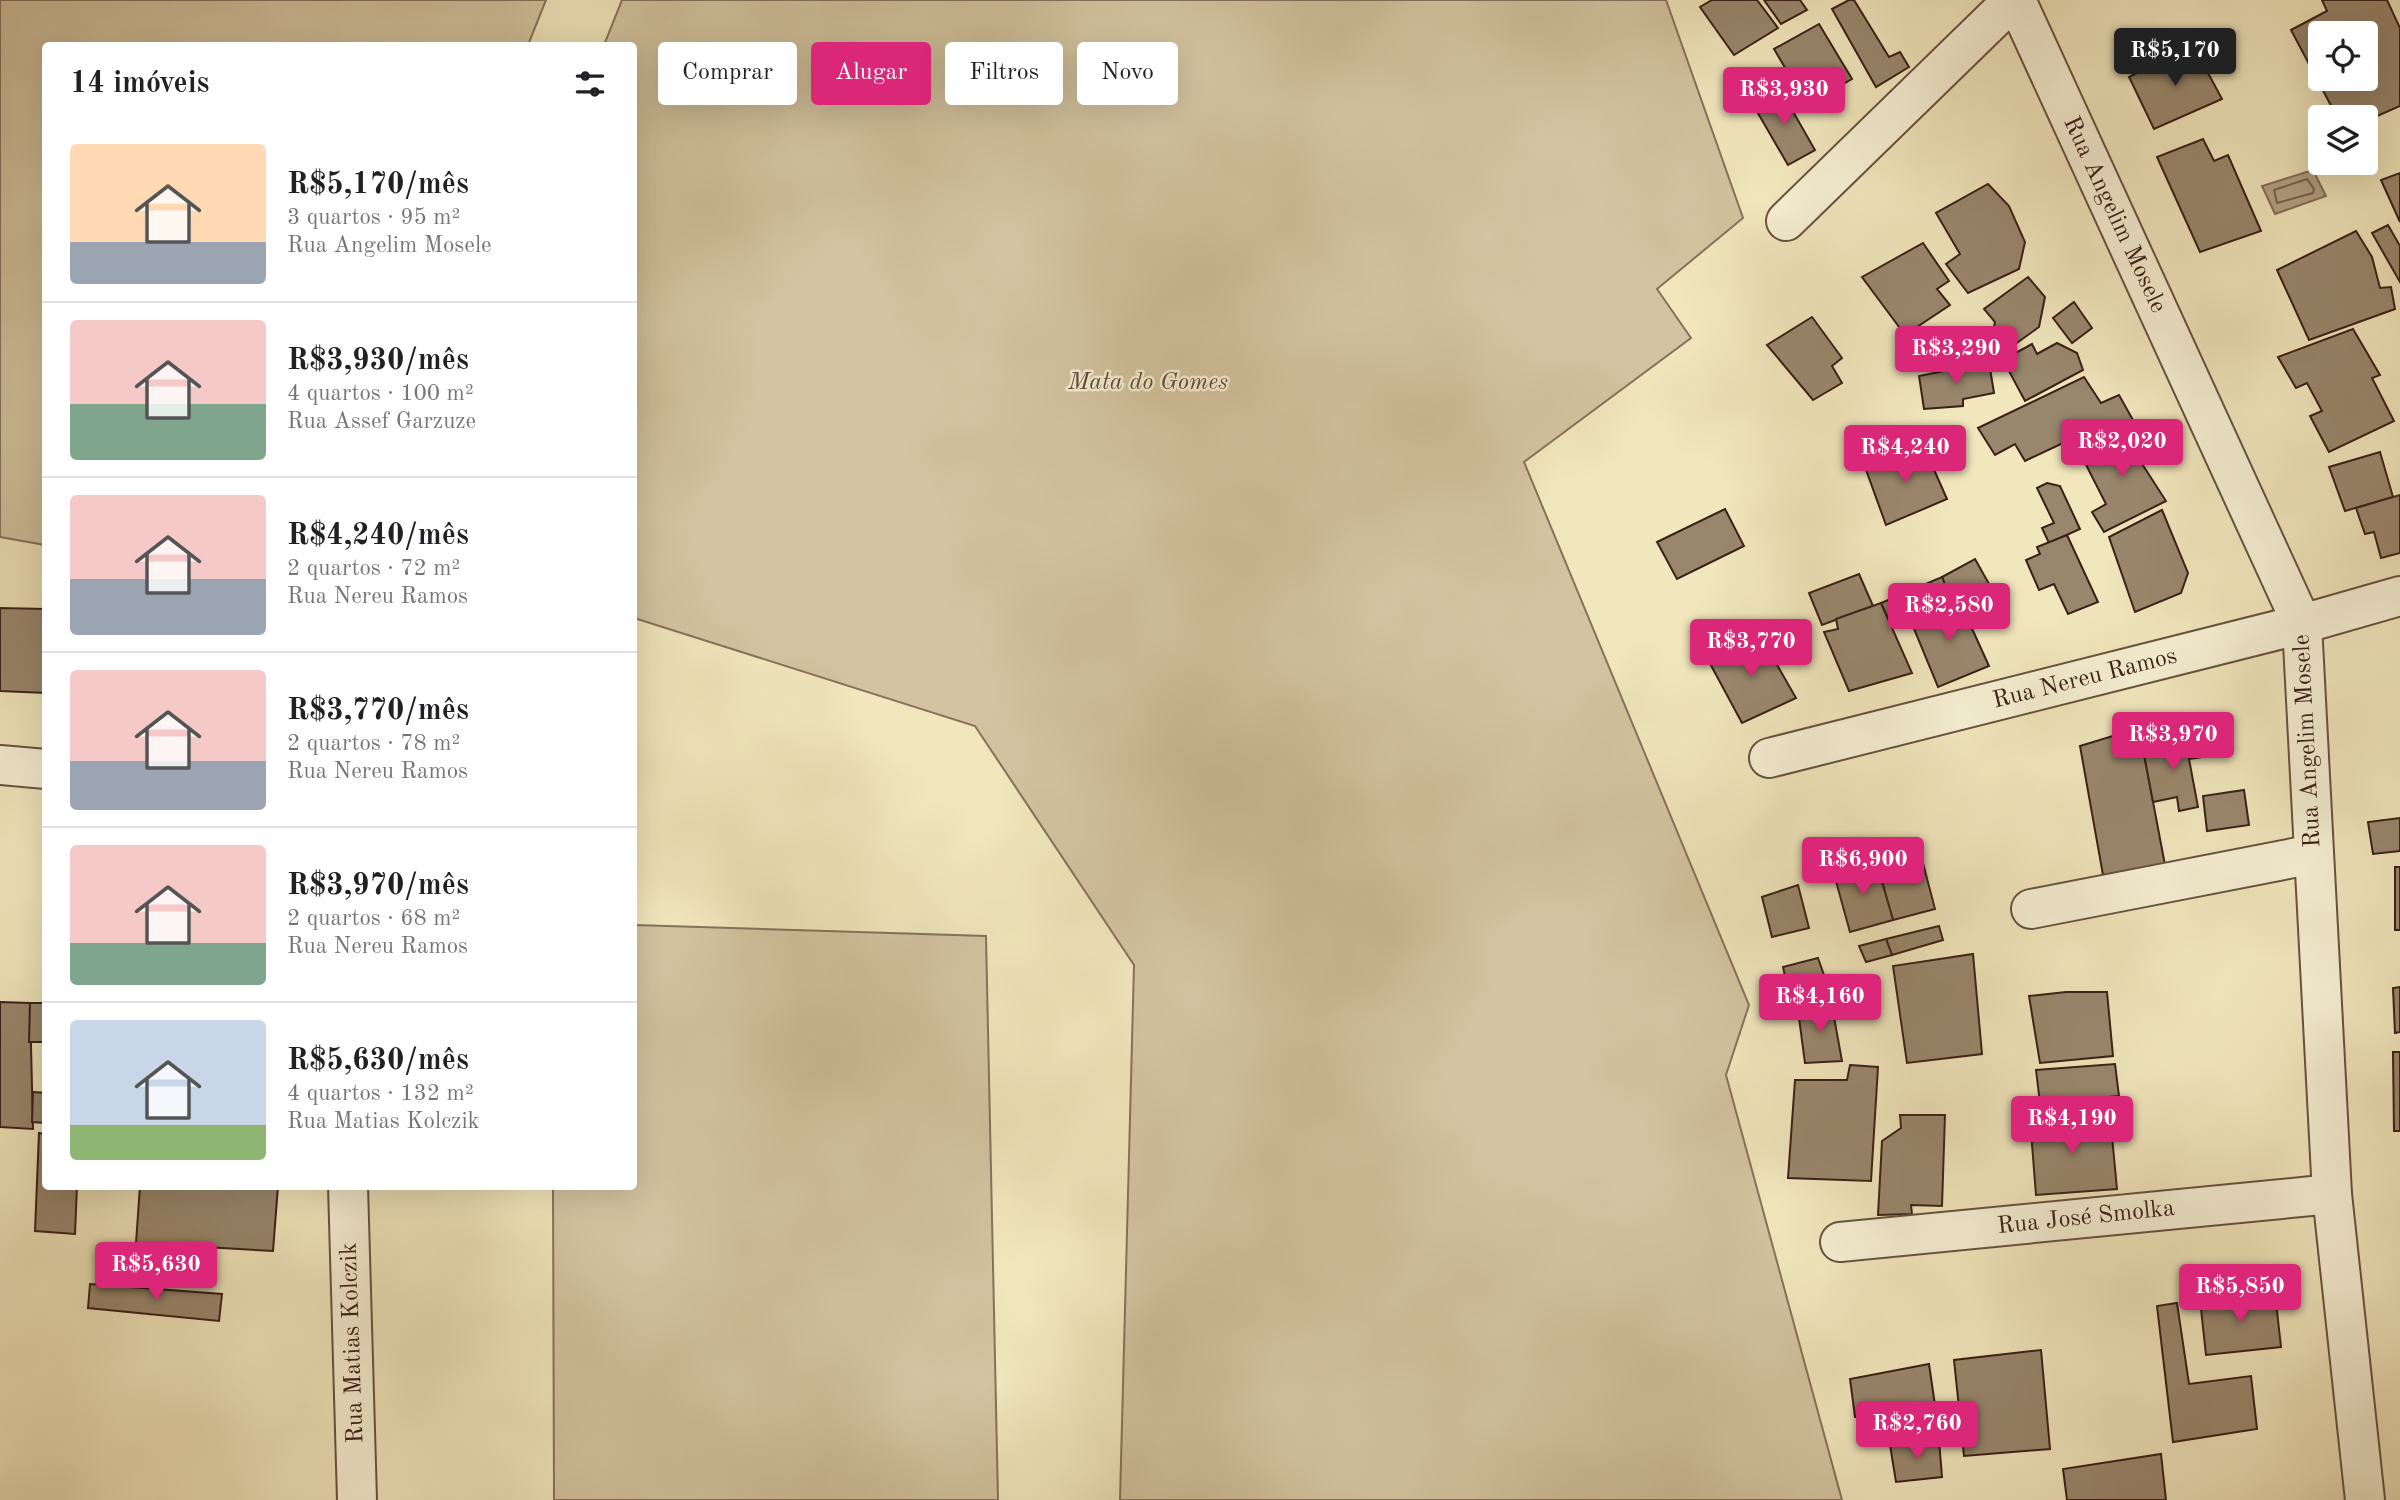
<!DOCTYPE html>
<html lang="pt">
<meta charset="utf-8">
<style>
:root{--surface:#fff;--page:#f2f2f2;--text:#202124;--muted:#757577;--line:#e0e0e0;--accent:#db2777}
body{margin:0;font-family:"Old Standard TT",serif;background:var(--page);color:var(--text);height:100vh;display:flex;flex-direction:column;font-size:26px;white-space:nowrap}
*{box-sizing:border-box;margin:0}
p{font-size:23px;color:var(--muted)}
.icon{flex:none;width:38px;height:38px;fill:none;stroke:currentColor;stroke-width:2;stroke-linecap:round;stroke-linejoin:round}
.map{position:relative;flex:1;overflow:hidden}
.panel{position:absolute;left:42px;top:42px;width:595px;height:1148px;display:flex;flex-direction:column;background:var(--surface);border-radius:7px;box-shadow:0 7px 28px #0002}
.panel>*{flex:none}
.guide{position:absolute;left:658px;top:42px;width:665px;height:63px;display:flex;gap:14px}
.controls{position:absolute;left:2308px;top:21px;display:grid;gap:14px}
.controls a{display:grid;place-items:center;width:70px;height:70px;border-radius:7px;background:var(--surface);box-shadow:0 7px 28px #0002;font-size:35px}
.price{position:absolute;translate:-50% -60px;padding:0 16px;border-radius:7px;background:var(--accent);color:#fff;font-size:23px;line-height:46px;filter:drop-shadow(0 2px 4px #0008)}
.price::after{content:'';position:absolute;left:50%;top:42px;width:21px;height:16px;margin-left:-10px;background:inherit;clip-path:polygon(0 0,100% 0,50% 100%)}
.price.selected{background:#222;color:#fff}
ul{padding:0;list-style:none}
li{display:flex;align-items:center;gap:21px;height:175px;padding:0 28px}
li+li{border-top:2px solid var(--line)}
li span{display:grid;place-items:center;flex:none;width:196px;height:140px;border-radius:7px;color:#555}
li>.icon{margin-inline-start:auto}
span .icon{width:84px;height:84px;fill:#fffc;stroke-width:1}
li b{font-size:30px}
h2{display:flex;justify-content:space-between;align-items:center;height:84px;padding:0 28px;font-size:30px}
.pill{padding:0 24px;border-radius:7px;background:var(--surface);box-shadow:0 7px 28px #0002;font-size:24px;line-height:63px}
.pill.selected{background:var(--accent);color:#fff}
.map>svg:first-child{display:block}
.green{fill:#d2c4a0;stroke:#86725c;stroke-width:2}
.water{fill:#b3a384;stroke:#836f58;stroke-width:2}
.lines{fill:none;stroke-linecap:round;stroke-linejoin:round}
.shore{stroke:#76624e;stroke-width:2}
.building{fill:#99876d;stroke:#3a2017;stroke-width:2;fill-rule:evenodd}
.minor-casing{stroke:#685240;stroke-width:42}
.minor{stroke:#f6efd3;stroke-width:38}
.labels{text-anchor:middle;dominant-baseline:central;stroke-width:5;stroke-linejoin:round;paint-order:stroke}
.street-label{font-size:24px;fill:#3a2017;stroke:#f6efd3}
.park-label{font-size:24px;font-style:italic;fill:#604939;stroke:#f6efd3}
</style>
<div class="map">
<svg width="2400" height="1500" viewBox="0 0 2400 1500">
<rect width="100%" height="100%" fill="#f1e6bc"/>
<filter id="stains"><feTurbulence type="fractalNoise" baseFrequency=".00286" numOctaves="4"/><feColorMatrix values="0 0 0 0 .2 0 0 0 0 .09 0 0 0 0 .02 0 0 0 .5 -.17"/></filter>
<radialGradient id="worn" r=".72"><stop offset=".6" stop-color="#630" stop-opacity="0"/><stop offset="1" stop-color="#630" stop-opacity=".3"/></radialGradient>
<!-- green -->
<g class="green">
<polygon points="0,0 546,0 528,45 46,46 45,545 0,537"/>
<polygon points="622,0 1666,0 1743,218 1657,289 1691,338 1524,462 1749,1005 1726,1075 1842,1500 1120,1500 1134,965 975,726 634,618 634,46 604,45"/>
<polygon points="634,925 986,936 998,1500 554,1500 553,1187 634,1186"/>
</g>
<!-- water -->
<polygon class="water" points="2313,170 2326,196 2275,214 2262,186"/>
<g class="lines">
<!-- shore -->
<polygon class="shore" points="2307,179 2314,189 2313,193 2277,203 2274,190"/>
</g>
<!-- building -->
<g class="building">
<polygon points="1712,0 1757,0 1778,28 1734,55 1700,7"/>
<polygon points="1764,0 1800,0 1807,10 1781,24"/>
<polygon points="1849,0 1854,0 1889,57 1900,52 1909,67 1876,87 1832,9"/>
<path d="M 2322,0 L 2387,0 L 2400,28 L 2400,106 L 2366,121 L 2366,117 L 2337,117 L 2291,30 L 2327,11 ZM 2320,33 L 2366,33 L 2366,79 L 2320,79 Z"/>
<polygon points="1819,24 1852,79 1807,105 1774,49"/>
<polygon points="2193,45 2222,99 2154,129 2129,77"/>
<polygon points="1774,91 1791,108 1815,150 1788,165 1752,103"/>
<polygon points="2203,139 2214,161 2228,155 2261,231 2200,252 2157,157"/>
<polygon points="2400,173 2400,222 2381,180"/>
<polygon points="1988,184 2009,206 2025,242 2019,269 1968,293 1946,264 1960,254 1936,213"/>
<polygon points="2388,225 2400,246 2400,282 2372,233"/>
<polygon points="2356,231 2372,257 2380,288 2391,287 2395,309 2309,340 2277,270"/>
<polygon points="1923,243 1949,281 1937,289 1950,305 1905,335 1862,277"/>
<polygon points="2028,277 2045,297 2039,327 2003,353 1991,340 1995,322 1984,309"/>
<polygon points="2074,302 2092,328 2072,343 2053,318"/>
<polygon points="1812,317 1842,358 1832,366 1842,383 1813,400 1767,345"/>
<polygon points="2353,329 2380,375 2372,378 2394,421 2329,452 2310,416 2322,411 2307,383 2296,388 2278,357"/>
<polygon points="2057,343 2077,353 2083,370 2025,401 2003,360 2032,344 2037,354"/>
<polygon points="1989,362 1994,393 1963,399 1963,406 1924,409 1919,376"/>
<polygon points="2084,377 2101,403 2119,395 2133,420 2071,452 2065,442 2025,461 2015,444 1995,455 1978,428"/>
<polygon points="2137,426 2150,450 2137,456 2166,501 2104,532 2092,512 2106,504 2080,453"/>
<polygon points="1924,447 1947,499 1886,525 1865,467"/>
<polygon points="2380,452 2393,497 2345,511 2329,467"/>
<polygon points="2047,483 2060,486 2080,529 2049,543 2042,528 2054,523 2037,488"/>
<polygon points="2400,495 2400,553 2381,558 2374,532 2365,534 2356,508"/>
<polygon points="1725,509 1744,546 1677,579 1657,542"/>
<polygon points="2162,510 2188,573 2181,593 2135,612 2109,537"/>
<polygon points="2067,535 2098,602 2068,614 2054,584 2039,590 2026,560 2040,554 2037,547"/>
<polygon points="1975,559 1993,591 1969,603 1965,597 1952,602 1942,577"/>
<polygon points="1859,574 1873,606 1822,625 1809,593"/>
<polygon points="1942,577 1952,602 1892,627 1881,603"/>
<polygon points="1959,600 1989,666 1938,687 1910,619"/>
<polygon points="1881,603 1912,673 1849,691 1824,632 1838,629 1836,619"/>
<polygon points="0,608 46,609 46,693 0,691"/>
<polygon points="1760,635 1796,698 1742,723 1707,658"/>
<polygon points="2139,728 2165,865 2103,875 2080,746"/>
<polygon points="2198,737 2203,757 2189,759 2198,807 2179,811 2177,797 2153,802 2143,749"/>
<polygon points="2244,790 2249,825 2207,831 2203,796"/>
<polygon points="2400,818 2400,851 2373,854 2368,822"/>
<polygon points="1919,848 1935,909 1893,920 1876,861"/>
<polygon points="1876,861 1893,920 1850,932 1834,874"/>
<rect x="2395" y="867" width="5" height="63"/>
<polygon points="1798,885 1809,928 1772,937 1762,897"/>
<polygon points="1939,926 1943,940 1892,955 1886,939"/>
<polygon points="1886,939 1892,955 1866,962 1859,946"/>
<polygon points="1973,954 1982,1054 1907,1063 1893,966"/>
<polygon points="1818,958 1824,975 1787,985 1783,967"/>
<polygon points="2400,987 2400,1032 2395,1033 2393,988"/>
<polygon points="2066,992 2107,992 2113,1056 2040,1063 2029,996"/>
<polygon points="1830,995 1842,1061 1805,1063 1799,1018"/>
<polygon points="0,1002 30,1003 33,1129 0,1127"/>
<polygon points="30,1003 46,1003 46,1042 29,1042"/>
<polygon points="2393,1052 2400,1052 2400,1131 2394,1131"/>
<polygon points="2115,1064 2119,1096 2040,1103 2036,1070"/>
<polygon points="1850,1065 1878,1067 1871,1181 1788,1178 1795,1080 1847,1080"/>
<polygon points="33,1092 46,1093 46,1123 32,1122"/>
<polygon points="2089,1114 2090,1129 2111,1126 2117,1189 2036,1195 2030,1119"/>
<polygon points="1900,1115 1945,1115 1942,1206 1911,1205 1912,1214 1878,1215 1882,1141 1901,1128"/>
<polygon points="39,1133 46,1134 46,1186 77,1186 75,1234 35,1231"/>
<polygon points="140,1186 278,1186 273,1251 136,1243"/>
<polygon points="90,1284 222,1294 219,1321 88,1308"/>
<polygon points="2275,1293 2281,1347 2206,1355 2200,1300"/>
<polygon points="2177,1303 2189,1384 2251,1376 2257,1429 2173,1442 2157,1306"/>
<polygon points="2041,1350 2050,1449 1964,1456 1954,1360"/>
<polygon points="1929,1364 1937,1419 1881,1429 1877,1415 1855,1417 1850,1379"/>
<polygon points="1939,1440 1942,1477 1896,1482 1890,1445"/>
<polygon points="2161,1454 2166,1500 2067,1500 2063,1469"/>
</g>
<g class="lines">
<defs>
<g id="minor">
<polyline points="2016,0 2302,624 2332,1194 2365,1500"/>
<polyline points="1786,221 2013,0"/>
<polyline points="1769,758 2302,624 2400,596"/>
<polyline points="0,765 46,769"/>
<polyline points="2031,909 2314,854"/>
<polyline points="348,1186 357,1500"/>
<polyline points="1840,1242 2332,1194"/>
</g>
</defs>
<!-- minor casing -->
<use href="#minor" class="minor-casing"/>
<!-- minor -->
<use href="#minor" class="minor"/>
</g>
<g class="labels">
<!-- street labels -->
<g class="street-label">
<text transform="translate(2114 215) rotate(65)">Rua Angelim Mosele</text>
<text transform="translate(2085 679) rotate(-14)">Rua Nereu Ramos</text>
<text transform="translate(2308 741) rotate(-93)">Rua Angelim Mosele</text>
<text transform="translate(2086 1218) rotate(-6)">Rua José Smolka</text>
<text transform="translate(353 1343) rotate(-92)">Rua Matias Kolczik</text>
</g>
<!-- park labels -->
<g class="park-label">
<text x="1148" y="383">Mata do Gomes</text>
</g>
</g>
<rect width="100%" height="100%" filter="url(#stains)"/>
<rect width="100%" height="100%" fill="url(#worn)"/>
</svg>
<div class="controls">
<a><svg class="icon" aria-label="locate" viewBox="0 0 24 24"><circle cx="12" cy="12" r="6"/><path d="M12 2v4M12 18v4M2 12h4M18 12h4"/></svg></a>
<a><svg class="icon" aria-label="layers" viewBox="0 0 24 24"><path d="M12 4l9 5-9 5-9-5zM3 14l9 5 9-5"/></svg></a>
</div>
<b class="price selected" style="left:2175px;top:88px">R$5,170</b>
<b class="price" style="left:1784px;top:127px">R$3,930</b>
<b class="price" style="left:1956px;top:386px">R$3,290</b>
<b class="price" style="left:2122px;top:479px">R$2,020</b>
<b class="price" style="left:1905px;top:485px">R$4,240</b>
<b class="price" style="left:1949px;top:643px">R$2,580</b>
<b class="price" style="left:1751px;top:679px">R$3,770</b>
<b class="price" style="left:2173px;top:772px">R$3,970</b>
<b class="price" style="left:1863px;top:897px">R$6,900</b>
<b class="price" style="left:1820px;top:1034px">R$4,160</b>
<b class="price" style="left:2072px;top:1156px">R$4,190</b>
<b class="price" style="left:156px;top:1302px">R$5,630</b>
<b class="price" style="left:2240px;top:1324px">R$5,850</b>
<b class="price" style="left:1917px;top:1461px">R$2,760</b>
<div class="guide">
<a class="pill">Comprar</a>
<a class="pill selected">Alugar</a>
<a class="pill">Filtros</a>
<a class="pill">Novo</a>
</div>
<section class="panel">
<h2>14 imóveis<svg class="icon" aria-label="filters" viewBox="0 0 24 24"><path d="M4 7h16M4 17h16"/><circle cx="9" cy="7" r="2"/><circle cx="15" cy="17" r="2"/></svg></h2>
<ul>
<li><span style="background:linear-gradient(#ffd9b3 70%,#9aa5b1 0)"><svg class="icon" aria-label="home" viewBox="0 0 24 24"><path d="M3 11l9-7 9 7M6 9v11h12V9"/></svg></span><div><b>R$5,170/mês</b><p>3 quartos · 95 m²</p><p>Rua Angelim Mosele</p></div></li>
<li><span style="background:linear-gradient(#f6c9c9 60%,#7fa58c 0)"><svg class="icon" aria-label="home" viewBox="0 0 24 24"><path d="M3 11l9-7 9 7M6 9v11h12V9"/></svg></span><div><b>R$3,930/mês</b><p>4 quartos · 100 m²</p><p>Rua Assef Garzuze</p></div></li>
<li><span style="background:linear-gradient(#f6c9c9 60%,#9aa5b1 0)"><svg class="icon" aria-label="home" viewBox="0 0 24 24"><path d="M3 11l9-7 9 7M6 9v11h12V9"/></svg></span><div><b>R$4,240/mês</b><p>2 quartos · 72 m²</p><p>Rua Nereu Ramos</p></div></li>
<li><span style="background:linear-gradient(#f6c9c9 65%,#9aa5b1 0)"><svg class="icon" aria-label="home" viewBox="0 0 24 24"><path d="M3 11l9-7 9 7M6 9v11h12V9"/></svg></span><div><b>R$3,770/mês</b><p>2 quartos · 78 m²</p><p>Rua Nereu Ramos</p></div></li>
<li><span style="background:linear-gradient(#f6c9c9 70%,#7fa58c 0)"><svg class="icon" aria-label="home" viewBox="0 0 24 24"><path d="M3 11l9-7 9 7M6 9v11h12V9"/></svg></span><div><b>R$3,970/mês</b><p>2 quartos · 68 m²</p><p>Rua Nereu Ramos</p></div></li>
<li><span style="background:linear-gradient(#c9d6e8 75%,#8fb573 0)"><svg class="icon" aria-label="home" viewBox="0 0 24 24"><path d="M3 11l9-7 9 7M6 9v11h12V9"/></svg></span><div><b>R$5,630/mês</b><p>4 quartos · 132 m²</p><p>Rua Matias Kolczik</p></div></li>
</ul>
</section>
</div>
